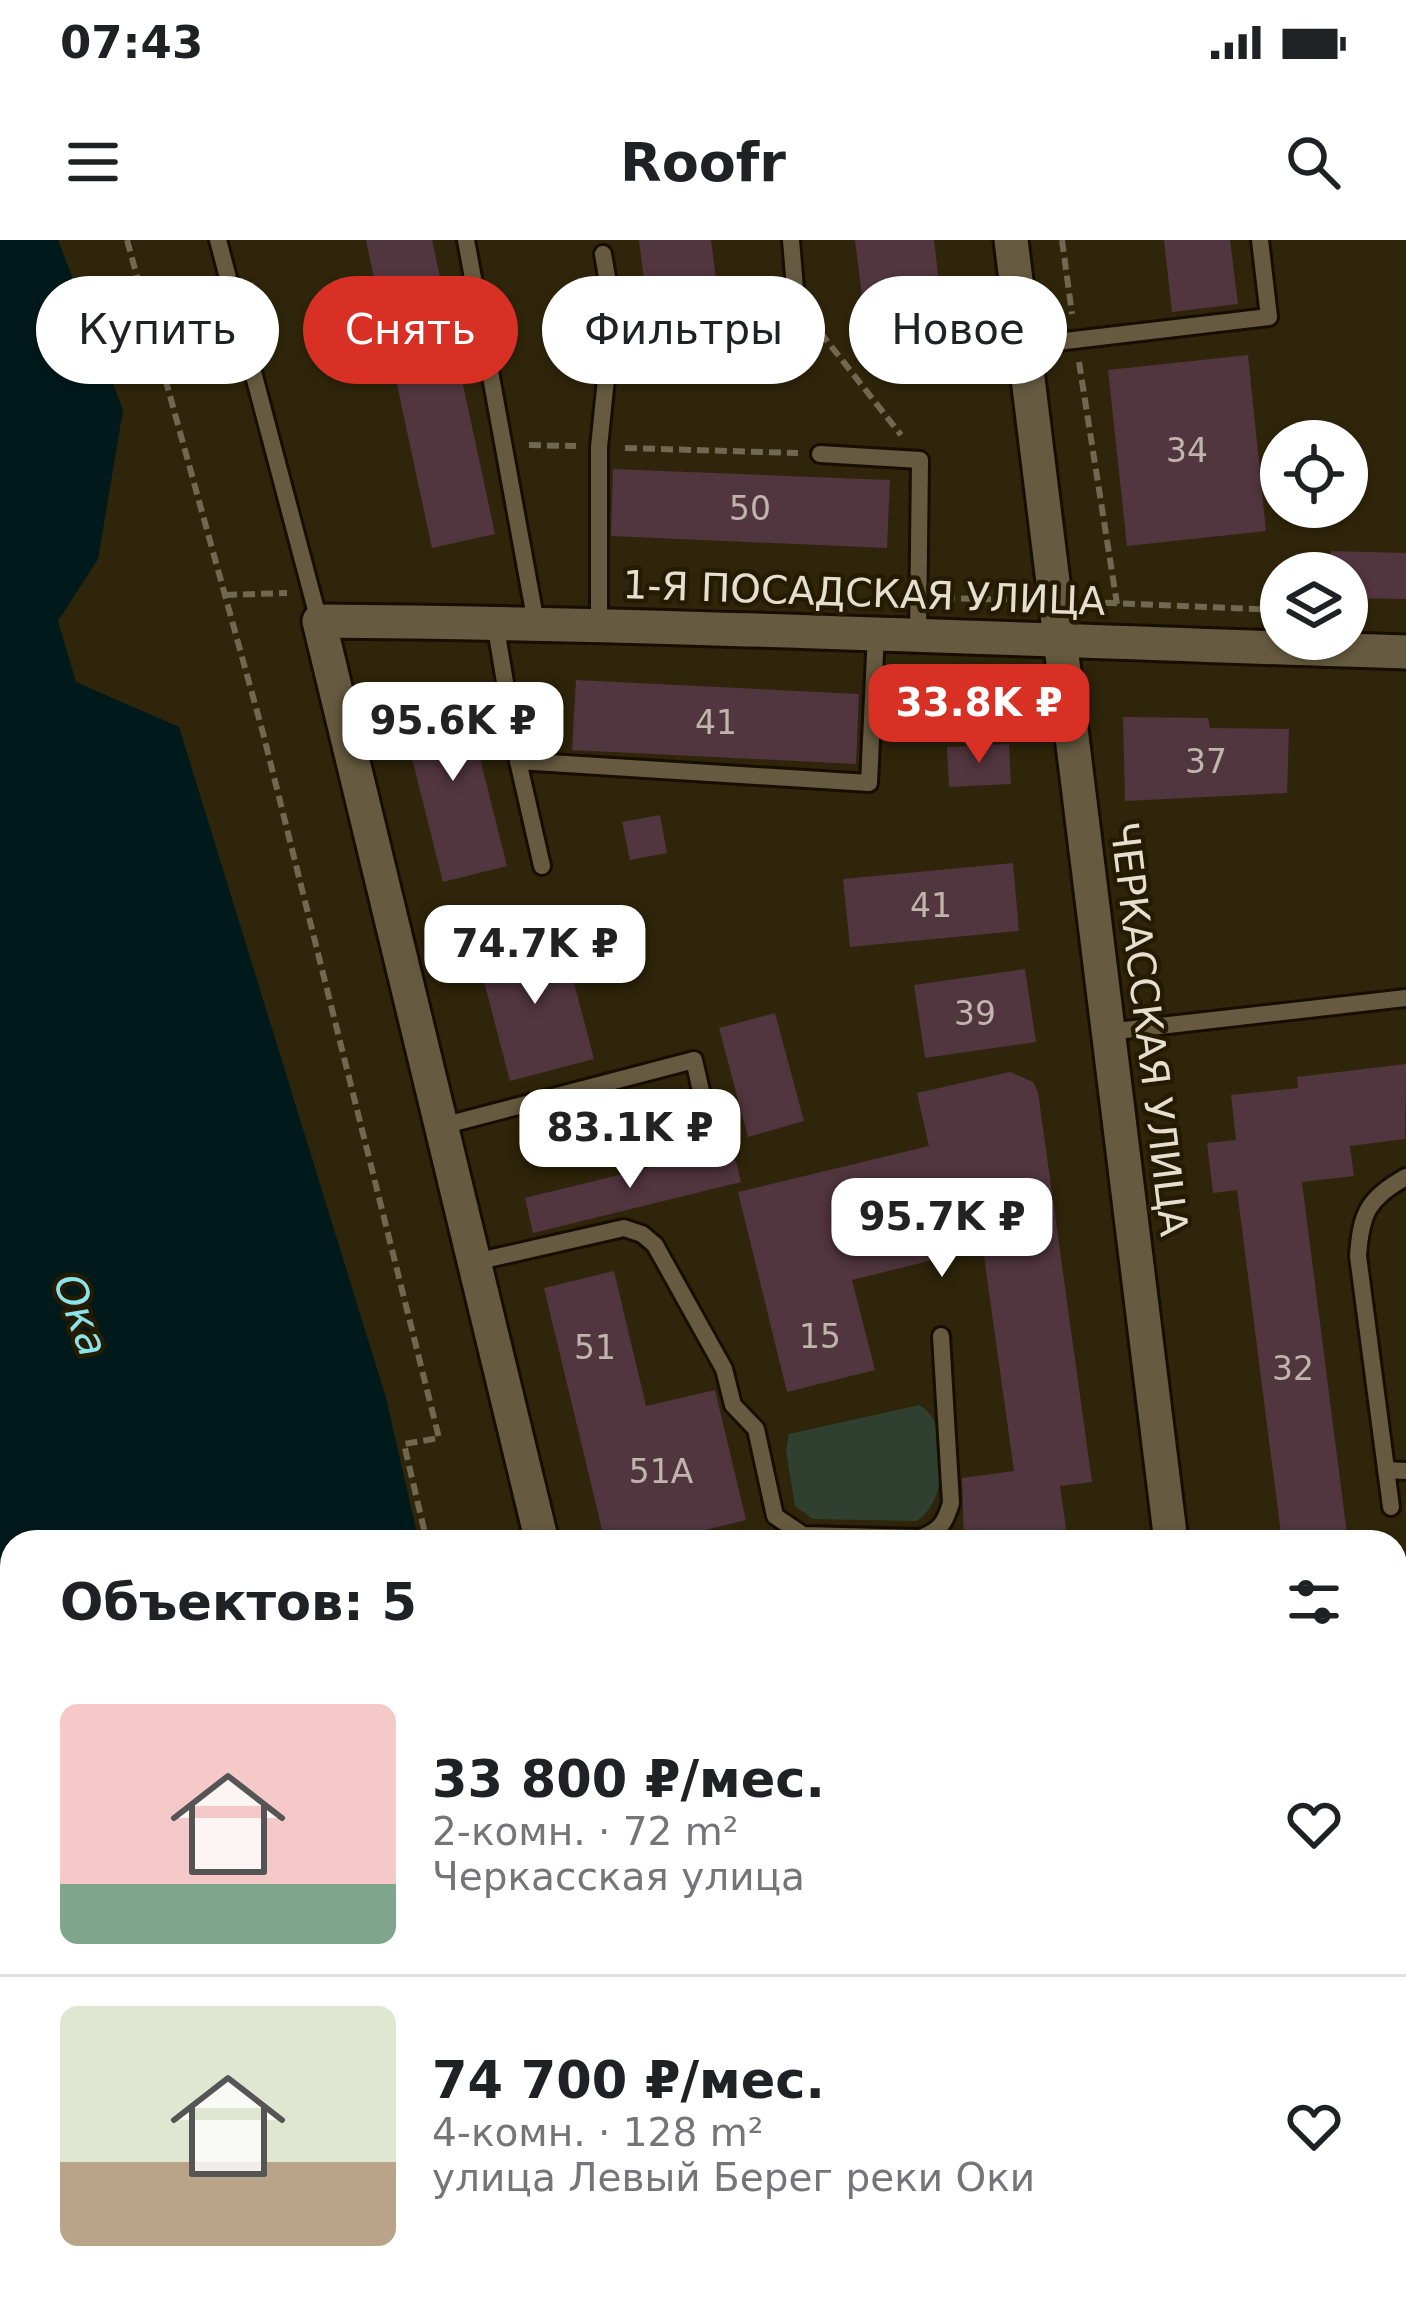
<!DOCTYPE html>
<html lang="ru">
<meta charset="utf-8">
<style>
:root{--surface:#fff;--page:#f2f2f2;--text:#202124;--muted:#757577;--line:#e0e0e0;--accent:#d93025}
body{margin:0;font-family:"DejaVu Sans",sans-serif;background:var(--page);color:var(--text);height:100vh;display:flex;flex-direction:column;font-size:45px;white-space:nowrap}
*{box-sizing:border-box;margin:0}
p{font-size:39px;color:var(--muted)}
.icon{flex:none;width:66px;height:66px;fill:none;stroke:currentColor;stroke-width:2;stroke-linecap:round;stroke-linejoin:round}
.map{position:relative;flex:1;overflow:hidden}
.side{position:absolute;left:0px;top:1290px;width:1407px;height:768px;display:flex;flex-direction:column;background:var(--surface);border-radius:36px 36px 0 0;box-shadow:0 3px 9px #0004}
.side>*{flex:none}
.banner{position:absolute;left:36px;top:36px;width:1335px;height:108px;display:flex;gap:24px}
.buttons{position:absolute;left:1260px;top:180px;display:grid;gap:24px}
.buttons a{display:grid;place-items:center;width:108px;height:108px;border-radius:50%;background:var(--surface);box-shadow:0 3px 9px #0004;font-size:60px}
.price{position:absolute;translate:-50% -102px;padding:0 27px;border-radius:24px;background:#fff;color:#222;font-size:39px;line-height:78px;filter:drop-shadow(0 3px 6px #0008)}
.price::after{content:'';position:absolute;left:50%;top:72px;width:36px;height:27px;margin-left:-18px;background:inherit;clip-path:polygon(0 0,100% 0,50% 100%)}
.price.active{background:var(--accent);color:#fff}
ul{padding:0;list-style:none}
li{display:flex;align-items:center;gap:36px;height:300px;padding:0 60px}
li+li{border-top:3px solid var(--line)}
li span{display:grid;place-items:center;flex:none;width:336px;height:240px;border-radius:18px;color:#555}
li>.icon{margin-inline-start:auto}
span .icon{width:144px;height:144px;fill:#fffc;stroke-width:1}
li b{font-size:51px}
h2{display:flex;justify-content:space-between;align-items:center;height:144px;padding:0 60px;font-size:51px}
.pill{padding:0 42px;border-radius:54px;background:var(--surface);box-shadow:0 3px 9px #0004;font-size:42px;line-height:108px}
.pill.active{background:var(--accent);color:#fff}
.status{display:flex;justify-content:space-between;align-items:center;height:84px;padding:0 60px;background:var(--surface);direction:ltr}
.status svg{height:33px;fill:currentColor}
header{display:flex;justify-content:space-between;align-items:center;height:156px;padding:0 60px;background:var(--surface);font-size:54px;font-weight:700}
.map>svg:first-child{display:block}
.green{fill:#304030}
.water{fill:#00191b}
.building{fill:#51353f}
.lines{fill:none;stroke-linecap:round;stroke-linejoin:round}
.lane-casing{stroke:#170e00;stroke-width:22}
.street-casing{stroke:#170e00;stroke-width:39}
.path{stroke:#716851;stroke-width:6;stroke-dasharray:12 6;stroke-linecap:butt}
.lane{stroke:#665b40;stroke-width:16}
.street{stroke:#665b40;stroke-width:33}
.labels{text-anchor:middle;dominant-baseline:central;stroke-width:9;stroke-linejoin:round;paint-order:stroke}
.number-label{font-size:33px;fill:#c1b4ac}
.street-label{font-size:39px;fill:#e6dfd0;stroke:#251b02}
.water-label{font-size:42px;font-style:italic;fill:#8be4ea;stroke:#251b02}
</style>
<div class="status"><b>07:43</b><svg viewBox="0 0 49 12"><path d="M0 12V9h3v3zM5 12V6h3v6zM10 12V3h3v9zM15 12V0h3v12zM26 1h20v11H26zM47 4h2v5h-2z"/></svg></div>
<header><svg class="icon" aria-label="menu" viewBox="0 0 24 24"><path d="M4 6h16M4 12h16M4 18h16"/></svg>Roofr<svg class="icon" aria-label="search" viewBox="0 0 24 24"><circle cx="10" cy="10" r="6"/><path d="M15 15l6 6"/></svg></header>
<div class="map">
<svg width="1406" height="2058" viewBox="0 0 1406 2058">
<rect width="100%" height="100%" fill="#2f250a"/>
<!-- green -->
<path class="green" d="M 919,1165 C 952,1182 949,1263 916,1281 L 813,1279 L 795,1266 L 786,1210 L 789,1194 Z"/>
<!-- water -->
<g class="water">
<polygon points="0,0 58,0 123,170 98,319 58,381 76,442 179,487 386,1158 419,1302 12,1302 12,1879 0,1830"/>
<polygon points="54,2046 589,2046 592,2058 57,2058"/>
</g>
<!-- building -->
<g class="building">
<polygon points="366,0 432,0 495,294 432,308"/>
<polygon points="639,0 711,0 718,55 647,64"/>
<polygon points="855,0 934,0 947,113 870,122"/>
<polygon points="1164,0 1230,0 1238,64 1172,72"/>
<polygon points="726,73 733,114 645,125 638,82"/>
<polygon points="1248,115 1266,291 1127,306 1108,130"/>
<polygon points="613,229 890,240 887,308 611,296"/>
<polygon points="1331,311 1406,313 1406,359 1347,358 1347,333 1330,333"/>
<polygon points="576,440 859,454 856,524 572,510"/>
<polygon points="462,446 507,626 443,642 398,463"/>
<polygon points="1123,477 1208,478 1210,488 1289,489 1287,553 1125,561"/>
<polygon points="1009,504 1011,544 949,547 947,507"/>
<polygon points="660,575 667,613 630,620 622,582"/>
<polygon points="1013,623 1019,691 850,707 843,639"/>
<polygon points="561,693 594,819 510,841 477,715"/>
<polygon points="1025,729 1036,802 925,818 914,745"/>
<polygon points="775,773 804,881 748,897 719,788"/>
<polygon points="1406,824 1405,899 1350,906 1354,936 1302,942 1348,1302 1282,1302 1237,950 1213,953 1207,903 1236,900 1231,855 1298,848 1297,837"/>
<polygon points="1010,832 1033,842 1038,852 1092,1242 1060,1246 1068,1302 964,1302 962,1238 1014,1231 981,995 945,1000 949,1016 852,1040 875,1130 787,1152 738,952 929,906 917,853"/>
<polygon points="704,914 736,921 741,942 533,993 525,958"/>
<polygon points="614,1031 646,1166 715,1150 746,1280 702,1291 704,1302 605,1302 544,1048"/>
<polygon points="1395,1541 1406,1541 1406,1611 1395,1610"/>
<rect x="1395" y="1790" width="11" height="46"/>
<polygon points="1406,1900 1406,2058 1313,2058 1312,2046 1395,2046 1395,1901"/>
<polygon points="780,2046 863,2046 866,2058 783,2058"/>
<polygon points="894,2046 1062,2046 1065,2058 897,2058"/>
<polygon points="1149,2046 1233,2046 1234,2058 1150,2058"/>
</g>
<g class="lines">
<defs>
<g id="lane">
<polyline points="218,0 319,381"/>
<polyline points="466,0 536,383"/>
<polyline points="791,0 796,61"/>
<polyline points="1023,106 1269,77 1260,0"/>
<polyline points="820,214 920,220 918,395"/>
<polyline points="495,382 518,521 869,543 876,393"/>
<polyline points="599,385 599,207 613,71 603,14"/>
<polyline points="518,521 542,626"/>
<polyline points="1107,792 1406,758"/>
<polyline points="442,886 694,820 711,895"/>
<path d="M 475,1022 L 624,988 L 642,994 L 655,1005 L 724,1129 L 733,1165 L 756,1189 L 775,1276 L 803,1295 L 920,1298 C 940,1291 945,1283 951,1263 L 941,1096"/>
<polyline points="1386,1230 1406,1231"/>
<path d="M 1391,1267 L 1358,1016 C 1361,973 1368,958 1406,937"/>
<polyline points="1395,1644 1406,1644"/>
<polyline points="661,2046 664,2058"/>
<polyline points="1263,2046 1264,2058"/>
</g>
<g id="street">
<polyline points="1011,0 1171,1302"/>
<path d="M 542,1302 L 319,381 C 682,384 1044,401 1406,412"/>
<polyline points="1395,1491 1406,1491"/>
</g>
</defs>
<!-- lane casing -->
<use href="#lane" class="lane-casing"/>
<!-- street casing -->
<use href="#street" class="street-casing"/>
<!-- path -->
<g class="path">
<polyline points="127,0 263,493 439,1198 404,1204 427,1302"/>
<polyline points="1062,0 1072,74"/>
<polyline points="809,78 901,195"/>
<polyline points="1079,122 1117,364"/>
<polyline points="529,205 576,206"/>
<polyline points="625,208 798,213"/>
<polyline points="225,355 287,353"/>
<polyline points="943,358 1025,360"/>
<polyline points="1087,362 1281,370"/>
<polyline points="1395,1876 1406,1875"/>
<polyline points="0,1901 12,1947"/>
<polyline points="0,2030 12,2027"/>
<polyline points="37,2046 40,2058"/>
<polyline points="600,2046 603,2058"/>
<polyline points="1301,2046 1303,2058"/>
</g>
<!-- lane -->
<use href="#lane" class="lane"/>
<!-- street -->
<use href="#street" class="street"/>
</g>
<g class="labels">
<!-- number labels -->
<g class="number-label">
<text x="1187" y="210">34</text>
<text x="750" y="268">50</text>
<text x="716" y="482">41</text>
<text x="1206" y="521">37</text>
<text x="931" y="665">41</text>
<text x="975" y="773">39</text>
<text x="820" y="1096">15</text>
<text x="595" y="1107">51</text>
<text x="1293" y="1128">32</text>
<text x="661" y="1231">51А</text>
</g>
<!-- street labels -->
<g class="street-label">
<text transform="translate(864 353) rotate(2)">1-Я ПОСАДСКАЯ УЛИЦА</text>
<text transform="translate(1149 789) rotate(83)">ЧЕРКАССКАЯ УЛИЦА</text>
</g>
<!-- water labels -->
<g class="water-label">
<text transform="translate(81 1075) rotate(70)">Ока</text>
</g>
</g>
</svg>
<div class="buttons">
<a><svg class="icon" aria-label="locate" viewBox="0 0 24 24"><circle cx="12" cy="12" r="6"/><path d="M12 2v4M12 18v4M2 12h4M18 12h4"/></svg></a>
<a><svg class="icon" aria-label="layers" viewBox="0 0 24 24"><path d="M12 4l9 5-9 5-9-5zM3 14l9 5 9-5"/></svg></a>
</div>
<b class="price active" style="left:979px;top:526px">33.8K ₽</b>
<b class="price" style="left:453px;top:544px">95.6K ₽</b>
<b class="price" style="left:535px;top:767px">74.7K ₽</b>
<b class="price" style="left:630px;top:951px">83.1K ₽</b>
<b class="price" style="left:942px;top:1040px">95.7K ₽</b>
<div class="banner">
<a class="pill">Купить</a>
<a class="pill active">Снять</a>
<a class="pill">Фильтры</a>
<a class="pill">Новое</a>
</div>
<section class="side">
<h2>Объектов: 5<svg class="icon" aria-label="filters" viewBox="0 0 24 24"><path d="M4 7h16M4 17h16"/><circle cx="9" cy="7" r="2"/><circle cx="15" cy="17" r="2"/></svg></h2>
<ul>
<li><span style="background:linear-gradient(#f6c9c9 75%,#7fa58c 0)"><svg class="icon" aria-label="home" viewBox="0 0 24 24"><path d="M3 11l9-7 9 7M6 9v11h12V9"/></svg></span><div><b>33 800 ₽/мес.</b><p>2-комн. · 72 m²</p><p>Черкасская улица</p></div><svg class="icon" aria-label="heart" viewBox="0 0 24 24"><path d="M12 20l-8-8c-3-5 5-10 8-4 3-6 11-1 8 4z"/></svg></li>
<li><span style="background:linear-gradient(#dfe7d0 65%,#b9a48a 0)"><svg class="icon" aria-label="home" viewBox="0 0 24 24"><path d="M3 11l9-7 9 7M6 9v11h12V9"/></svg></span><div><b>74 700 ₽/мес.</b><p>4-комн. · 128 m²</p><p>улица Левый Берег реки Оки</p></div><svg class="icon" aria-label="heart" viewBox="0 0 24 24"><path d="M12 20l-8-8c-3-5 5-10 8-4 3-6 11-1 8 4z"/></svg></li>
</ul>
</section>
</div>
